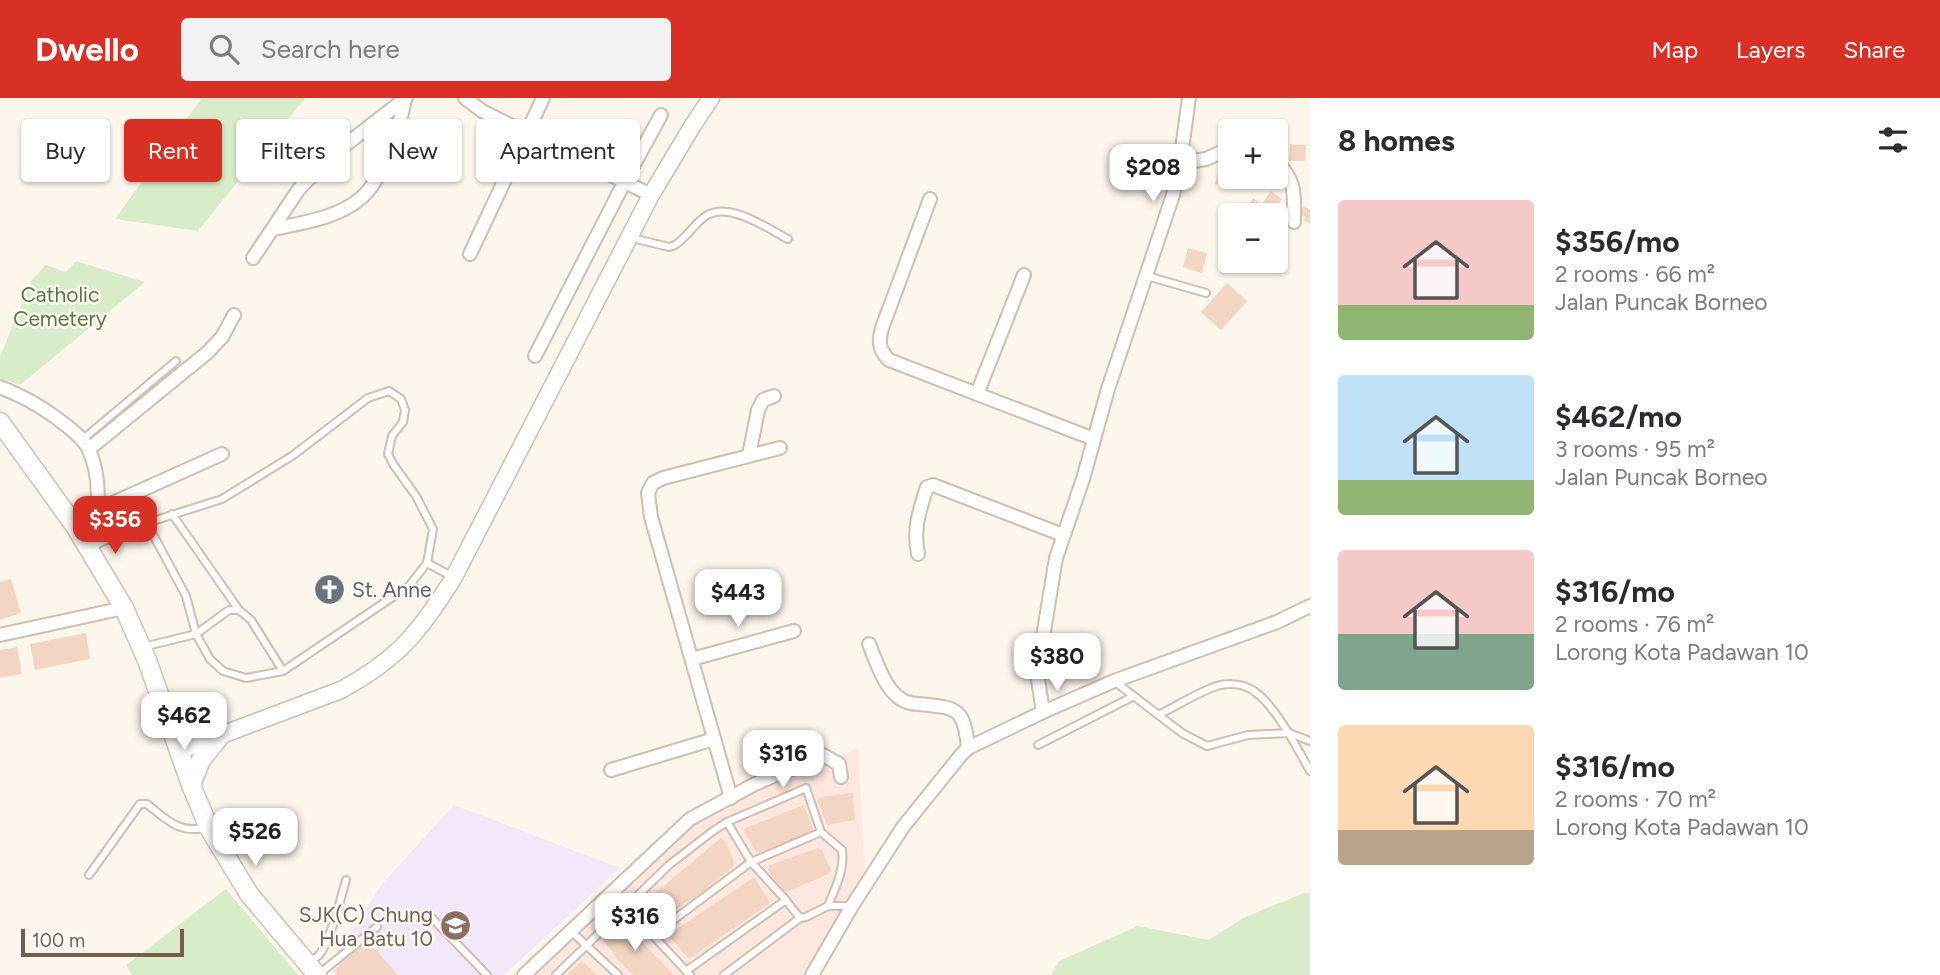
<!DOCTYPE html>
<meta charset="utf-8">
<style>
:root{--surface:#fff;--page:#f2f2f3;--text:#2b2b33;--muted:#7c7c81;--accent:#d93025}
body{margin:0;font-family:Figtree,sans-serif;background:var(--page);color:var(--text);height:100vh;display:flex;flex-direction:column;font-size:26px;white-space:nowrap}
*{box-sizing:border-box;margin:0}
p{font-size:23px;color:var(--muted)}
.icon{flex:none;width:38px;height:38px;fill:none;stroke:currentColor;stroke-width:2;stroke-linecap:round;stroke-linejoin:round}
.map{position:relative;flex:1;overflow:hidden}
.panel{display:flex;flex-direction:column;background:var(--surface);width:630px}
.panel>*{flex:none}
.top-card{position:absolute;left:21px;top:21px;width:665px;height:63px;display:flex;gap:14px}
.fabs{position:absolute;left:1218px;top:21px;display:grid;gap:14px}
.fabs a{display:grid;place-items:center;width:70px;height:70px;border-radius:7px;background:var(--surface);box-shadow:0 2px 5px #0004;font-size:35px}
.scale{position:absolute;left:21px;bottom:18px;width:163px;box-sizing:border-box;padding-left:7px;border:4px solid #7a5c4d;border-top:0;font-size:19px;line-height:24px;white-space:nowrap;color:#7a5c4d;-webkit-text-stroke:5px #fffaf3;paint-order:stroke}
.price{position:absolute;translate:-50% -60px;padding:0 16px;border-radius:14px;background:#fff;color:#222;font-size:23px;line-height:46px;filter:drop-shadow(0 2px 4px #0008)}
.price::after{content:'';position:absolute;left:50%;top:42px;width:21px;height:16px;margin-left:-10px;background:inherit;clip-path:polygon(0 0,100% 0,50% 100%)}
.price.active{background:var(--accent);color:#fff}
ul{padding:0;list-style:none}
li{display:flex;align-items:center;gap:21px;height:175px;padding:0 28px}
li span{display:grid;place-items:center;flex:none;width:196px;height:140px;border-radius:7px;color:#555}
li>.icon{margin-inline-start:auto}
span .icon{width:84px;height:84px;fill:#fffc;stroke-width:1}
li b{font-size:30px}
h2{display:flex;justify-content:space-between;align-items:center;height:84px;padding:0 28px;font-size:30px}
.pill{padding:0 24px;border-radius:7px;background:var(--surface);box-shadow:0 2px 5px #0004;font-size:24px;line-height:63px}
.pill.active{background:var(--accent);color:#fff}
header{display:flex;align-items:center;gap:42px;box-sizing:border-box;height:98px;padding:0 35px;background:var(--accent);color:#fff}
header strong{font-size:33px}
nav{display:flex;gap:38px;margin-inline-start:auto;font-size:24px}
.search{width:490px;height:63px;background:var(--page);display:flex;align-items:center;gap:18px;box-sizing:border-box;padding:0 24px;border-radius:7px;color:var(--muted);font-size:26px}
main{display:flex;flex:1;min-height:0}
.map>svg:first-child{display:block}
.commercial{fill:#fde8e0}
.education{fill:#f3e8fa}
.green{fill:#d8ecc9}
.building{fill:#f3d5c3}
.lines{fill:none;stroke-linecap:round;stroke-linejoin:round}
.service-casing{stroke:#d1beb0;stroke-width:10}
.minor-casing{stroke:#d1beb0;stroke-width:16}
.tertiary-casing{stroke:#d1beb0;stroke-width:19}
.secondary-casing{stroke:#d6c0b0;stroke-width:21}
.service{stroke:#fff;stroke-width:6}
.minor{stroke:#fff;stroke-width:12}
.tertiary{stroke:#fff;stroke-width:16}
.secondary{stroke:#fff;stroke-width:18}
.labels{text-anchor:middle;dominant-baseline:central;stroke-width:5;stroke-linejoin:round;paint-order:stroke}
.park-label{font-size:21px;fill:#537a41;stroke:#fffaf3}
.worship-label{font-size:21px;fill:#5b616d;stroke:#fffaf3;text-anchor:start}
.education-label{font-size:21px;fill:#785e54;stroke:#fffaf3;text-anchor:end}
</style>
<header>
<strong>Dwello</strong>
<div class="search"><svg class="icon" aria-label="search" viewBox="0 0 24 24"><circle cx="10" cy="10" r="6"/><path d="M15 15l6 6"/></svg>Search here</div>
<nav><a>Map</a><a>Layers</a><a>Share</a></nav>
</header>
<main>
<div class="map">
<svg width="1310" height="877" viewBox="0 0 1310 877">
<rect width="100%" height="100%" fill="#fdf6ec"/>
<!-- commercial -->
<polygon class="commercial" points="858,650 866,795 818,877 512,877 688,719"/>
<!-- education -->
<polygon class="education" points="454,707 620,770 504,877 334,877 328,870 382,786"/>
<!-- green -->
<g class="green">
<polygon points="202,0 307,0 300,6 198,133 115,121"/>
<polygon points="76,163 145,184 20,287 0,280 0,259 31,183 46,167 66,174"/>
<polygon points="226,791 298,877 132,877 126,867"/>
<polygon points="1304,795 1310,795 1310,877 1051,877 1059,863 1138,828 1209,842 1243,820"/>
</g>
<!-- building -->
<g class="building">
<polygon points="1223,33 1230,34 1230,45 1221,44"/>
<polygon points="1290,46 1306,47 1305,63 1289,63"/>
<polygon points="1223,58 1230,60 1227,68 1230,68 1230,79 1239,79 1235,91 1215,86"/>
<polygon points="1241,79 1259,79 1255,91 1239,85"/>
<polygon points="1271,93 1282,101 1276,109 1291,120 1280,137 1276,134 1276,117 1251,117 1245,113 1253,100 1262,106"/>
<polygon points="1304,108 1310,112 1310,126 1303,122 1305,119 1299,116"/>
<polygon points="1188,150 1207,155 1202,175 1183,169"/>
<polygon points="1227,185 1247,203 1221,232 1201,214"/>
<polygon points="11,481 21,515 0,522 0,484"/>
<polygon points="86,535 90,561 35,572 30,546"/>
<polygon points="17,549 22,576 0,580 0,552"/>
<polygon points="853,695 855,722 827,727 817,701 827,698"/>
<polygon points="804,707 814,733 757,755 743,731"/>
<polygon points="721,740 725,743 734,764 733,769 704,793 654,826 638,809"/>
<polygon points="818,750 822,752 831,772 829,776 786,794 781,791 768,772 770,767"/>
<polygon points="754,779 770,805 689,861 668,837"/>
<polygon points="626,824 643,845 674,877 633,877 620,864 603,842"/>
<polygon points="366,841 398,877 338,877 334,873"/>
<polygon points="582,863 597,877 567,877"/>
</g>
<g class="lines">
<defs>
<g id="service">
<path d="M 632,140 L 669,149 L 675,147 C 686,140 693,128 703,120 C 726,101 765,129 788,141"/>
<polyline points="1147,178 1206,195"/>
<polygon points="389,293 401,301 405,312 403,324 392,338 388,356 393,366 416,398 433,431 427,465 409,488 283,573 246,580 223,573 210,561 196,536 186,498 149,429 153,423 222,401 292,358 368,300"/>
<polyline points="82,342 176,263"/>
<polyline points="172,416 239,512"/>
<polyline points="90,450 134,428 153,423"/>
<polyline points="427,465 453,479"/>
<polyline points="143,549 196,536 229,512 239,512 251,522 283,573"/>
<polyline points="1114,583 1182,635 1207,648 1248,637 1289,635 1310,643"/>
<path d="M 1158,617 C 1175,609 1200,593 1217,588 C 1228,584 1244,586 1254,593 C 1275,607 1297,650 1310,673"/>
<polyline points="1038,647 1134,598"/>
<polyline points="727,724 751,764 784,800 800,820 806,819 828,808 852,808"/>
<path d="M 89,777 L 140,706 L 147,706 C 168,723 178,735 207,730"/>
<polyline points="627,807 646,830 659,830 668,826 751,764 821,734"/>
<polyline points="432,820 487,877"/>
<polyline points="646,830 690,877"/>
<polyline points="572,834 618,877"/>
<path d="M 308,862 C 312,861 315,861 318,858 C 330,846 341,799 346,782"/>
<polyline points="686,873 786,802"/>
<polyline points="319,876 377,829"/>
<path d="M 556,877 L 669,767 L 713,733 L 727,724 L 806,690 L 821,734 L 842,752 C 845,772 835,790 828,808"/>
<polyline points="724,877 800,820"/>
</g>
<g id="minor">
<polyline points="465,0 482,13 651,97"/>
<path d="M 1276,63 C 1297,84 1294,96 1294,124"/>
<polyline points="1180,65 1206,61 1219,55 1230,53"/>
<path d="M 930,101 L 882,230 C 878,244 879,252 889,262 L 1094,341"/>
<path d="M 273,131 C 302,125 338,120 361,100 C 385,79 399,31 405,1"/>
<polyline points="470,156 543,0"/>
<polyline points="253,160 299,91 330,59 406,0"/>
<polyline points="535,258 625,83 661,17"/>
<path d="M 0,289 C 27,300 44,310 67,328 C 75,335 85,342 89,352 C 97,370 99,393 97,412 L 75,428"/>
<polyline points="977,296 1024,177"/>
<polyline points="89,351 208,254 222,239 234,217"/>
<polyline points="749,357 758,312 763,302 774,298"/>
<polyline points="97,412 222,356"/>
<path d="M 918,456 C 913,430 919,414 927,389 L 933,387 L 1063,437"/>
<polyline points="0,537 124,510"/>
<path d="M 869,546 C 876,563 884,588 898,599 C 904,604 912,606 919,606 C 957,610 964,609 968,650"/>
<polyline points="692,561 794,533"/>
<polyline points="1043,614 1114,583 1277,524 1310,508"/>
<polyline points="611,672 714,641"/>
<polyline points="731,700 651,419 648,395 653,385 663,380 780,350"/>
<polyline points="524,877 690,721 755,686 823,657 839,666 841,679"/>
<polyline points="812,877 852,808 903,729 961,657 968,650 1043,614 1037,575 1056,460 1083,381 1108,291 1173,97 1180,65 1189,0"/>
</g>
<path id="tertiary" d="M 179,653 L 341,592 C 398,561 420,534 454,479 L 651,97 L 693,27 L 711,0"/>
<g id="secondary">
<polyline points="0,324 75,428 124,510 147,562 191,687 209,730 249,796 317,877"/>
<polyline points="168,624 191,636 213,640"/>
<polyline points="191,687 201,662 221,637"/>
</g>
</defs>
<!-- service casing -->
<use href="#service" class="service-casing"/>
<!-- minor casing -->
<use href="#minor" class="minor-casing"/>
<!-- tertiary casing -->
<use href="#tertiary" class="tertiary-casing"/>
<!-- secondary casing -->
<use href="#secondary" class="secondary-casing"/>
<!-- service -->
<use href="#service" class="service"/>
<!-- minor -->
<use href="#minor" class="minor"/>
<!-- tertiary -->
<use href="#tertiary" class="tertiary"/>
<!-- secondary -->
<use href="#secondary" class="secondary"/>
</g>
<!-- icons -->
<defs>
<symbol id="church-disc" viewBox="-11 -11 22 22"><circle r="9.5" fill="#6b7280" stroke="#fffaf3"/><path d="M-1.2-6h2.4v3.5h3.3v2.4h-3.3V6h-2.4V-.1h-3.3v-2.4h3.3Z" fill="#fff"/></symbol>
<symbol id="school-disc" viewBox="-11 -11 22 22"><circle r="9.5" fill="#8d6e63" stroke="#fffaf3"/><path d="M0-5L7-2L0 1L-7-2ZM-4 1L0 2.5L4 1V4Q0 6-4 4Z" fill="#fff"/></symbol>
</defs>
<g fill-rule="evenodd">
<use href="#church-disc" x="312" y="474" width="35" height="35"/>
<use href="#school-disc" x="438" y="810" width="35" height="35"/>
</g>
<g class="labels">
<!-- park labels -->
<g class="park-label">
<text x="60" y="196">Catholic<tspan x="60" dy="24">Cemetery</tspan></text>
</g>
<!-- worship labels -->
<g class="worship-label">
<text x="352" y="491">St. Anne</text>
</g>
<!-- education labels -->
<g class="education-label">
<text x="433" y="816">SJK(C) Chung<tspan x="433" dy="24">Hua Batu 10</tspan></text>
</g>
</g>
</svg>
<div class="fabs">
<a>+</a>
<a>−</a>
</div>
<div class="scale">100 m</div>
<b class="price" style="left:1153px;top:106px">$208</b>
<b class="price active" style="left:115px;top:458px">$356</b>
<b class="price" style="left:738px;top:531px">$443</b>
<b class="price" style="left:1057px;top:595px">$380</b>
<b class="price" style="left:184px;top:654px">$462</b>
<b class="price" style="left:783px;top:692px">$316</b>
<b class="price" style="left:255px;top:770px">$526</b>
<b class="price" style="left:635px;top:855px">$316</b>
<div class="top-card">
<a class="pill">Buy</a>
<a class="pill active">Rent</a>
<a class="pill">Filters</a>
<a class="pill">New</a>
<a class="pill">Apartment</a>
</div>
</div>
<section class="panel">
<h2>8 homes<svg class="icon" aria-label="filters" viewBox="0 0 24 24"><path d="M4 7h16M4 17h16"/><circle cx="9" cy="7" r="2"/><circle cx="15" cy="17" r="2"/></svg></h2>
<ul>
<li><span style="background:linear-gradient(#f6c9c9 75%,#8fb573 0)"><svg class="icon" aria-label="home" viewBox="0 0 24 24"><path d="M3 11l9-7 9 7M6 9v11h12V9"/></svg></span><div><b>$356/mo</b><p>2 rooms · 66 m²</p><p>Jalan Puncak Borneo</p></div></li>
<li><span style="background:linear-gradient(#bfe0f5 75%,#8fb573 0)"><svg class="icon" aria-label="home" viewBox="0 0 24 24"><path d="M3 11l9-7 9 7M6 9v11h12V9"/></svg></span><div><b>$462/mo</b><p>3 rooms · 95 m²</p><p>Jalan Puncak Borneo</p></div></li>
<li><span style="background:linear-gradient(#f6c9c9 60%,#7fa58c 0)"><svg class="icon" aria-label="home" viewBox="0 0 24 24"><path d="M3 11l9-7 9 7M6 9v11h12V9"/></svg></span><div><b>$316/mo</b><p>2 rooms · 76 m²</p><p>Lorong Kota Padawan 10</p></div></li>
<li><span style="background:linear-gradient(#ffd9b3 75%,#b9a48a 0)"><svg class="icon" aria-label="home" viewBox="0 0 24 24"><path d="M3 11l9-7 9 7M6 9v11h12V9"/></svg></span><div><b>$316/mo</b><p>2 rooms · 70 m²</p><p>Lorong Kota Padawan 10</p></div></li>
</ul>
</section>
</main>
